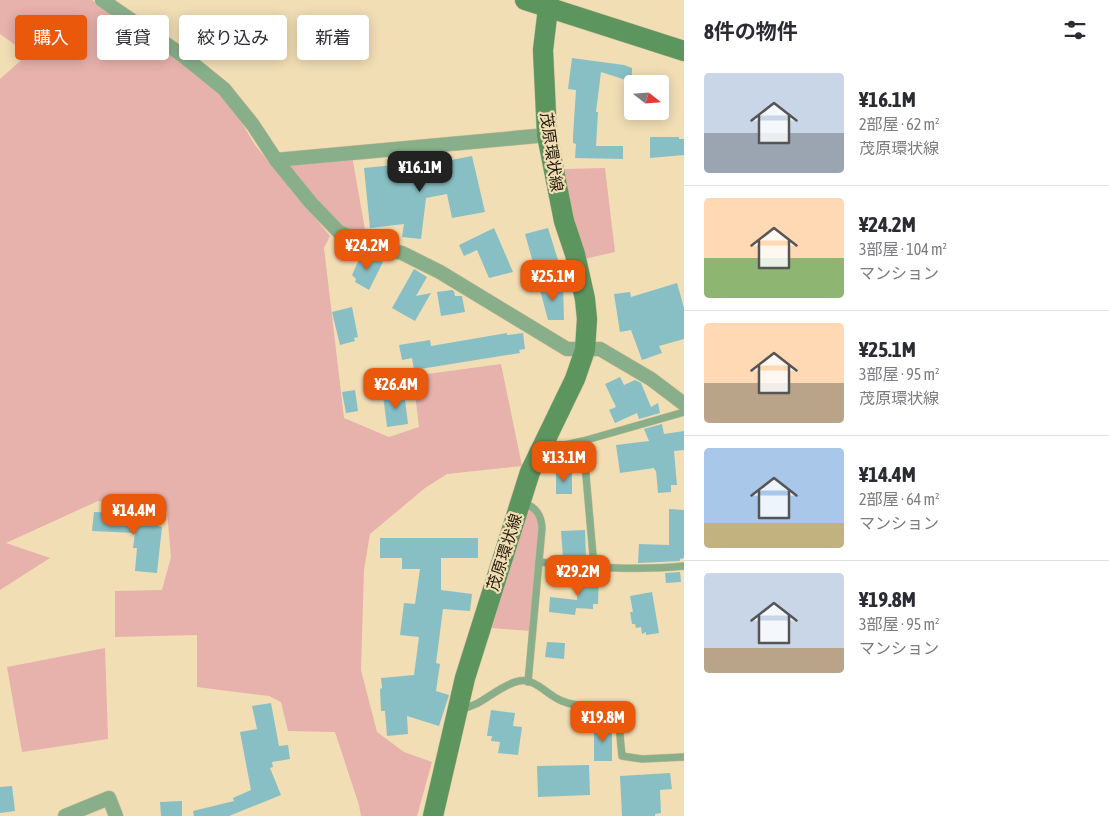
<!DOCTYPE html>
<html lang="ja">
<meta charset="utf-8">
<style>
:root{--surface:#fff;--page:#f7f7f7;--text:#2b2b33;--muted:#7c7c81;--line:#e1e1e2;--accent:#ea580c}
body{margin:0;font-family:"Asap Condensed","Noto Sans JP",sans-serif;background:var(--page);color:var(--text);height:100vh;display:flex;flex-direction:column;font-size:19px;white-space:nowrap}
*{box-sizing:border-box;margin:0}
p{font-size:16px;color:var(--muted)}
.icon{flex:none;width:28px;height:28px;fill:none;stroke:currentColor;stroke-width:2;stroke-linecap:round;stroke-linejoin:round}
.map{position:relative;flex:1;overflow:hidden}
.drawer{display:flex;flex-direction:column;background:var(--surface);width:425px}
.drawer>*{flex:none}
.banner{position:absolute;left:15px;top:15px;width:475px;height:45px;display:flex;gap:10px}
.needle{width:32px;rotate:107deg}
.tools{position:absolute;left:624px;top:75px;display:grid;gap:10px}
.tools a{display:grid;place-items:center;width:45px;height:45px;border-radius:5px;background:var(--surface);box-shadow:0 2px 12px #0003;font-size:25px}
.price{position:absolute;translate:-50% -42px;padding:0 11px;border-radius:10px;background:var(--accent);color:#fff;font-size:16px;line-height:32px;filter:drop-shadow(0 1px 2px #0008)}
.price::after{content:'';position:absolute;left:50%;top:30px;width:15px;height:11px;margin-left:-8px;background:inherit;clip-path:polygon(0 0,100% 0,50% 100%)}
.price.current{background:#222;color:#fff}
ul{padding:0;list-style:none}
li{display:flex;align-items:center;gap:15px;height:125px;padding:0 20px}
li+li{border-top:1px solid var(--line)}
li span{display:grid;place-items:center;flex:none;width:140px;height:100px;border-radius:5px;color:#555}
li>.icon{margin-inline-start:auto}
span .icon{width:60px;height:60px;fill:#fffc;stroke-width:1}
li b{font-size:21px}
h2{display:flex;justify-content:space-between;align-items:center;height:60px;padding:0 20px;font-size:21px}
.pill{padding:0 18px;border-radius:5px;background:var(--surface);box-shadow:0 2px 12px #0003;font-size:18px;line-height:45px}
.pill.current{background:var(--accent);color:#fff}
main{display:flex;flex:1;min-height:0}
.map>svg:first-child{display:block}
.green{fill:#e7b1ac}
.building{fill:#88bfc5}
.lines{fill:none;stroke-linecap:round;stroke-linejoin:round}
.lane-casing{stroke:#ccbb97;stroke-width:8}
.street-casing{stroke:#ccbb97;stroke-width:15}
.secondary-casing{stroke:#ccbb97;stroke-width:21}
.lane{stroke:#89af8a;stroke-width:7}
.street{stroke:#89af8a;stroke-width:14}
.secondary{stroke:#5d955f;stroke-width:20}
.labels{text-anchor:middle;dominant-baseline:central;stroke-width:4.5;stroke-linejoin:round;paint-order:stroke}
.street-label{font-size:16px;fill:#231b0c;stroke:#f1deb5}
</style>
<main>
<div class="map">
<svg width="684" height="816" viewBox="0 0 684 816">
<rect width="100%" height="100%" fill="#f1deb5"/>
<!-- green -->
<g class="green">
<polygon points="0,0 92,0 219,90 236,113 255,145 330,236 324,248 344,418 389,437 419,427 413,376 501,364 522,466 447,474 425,488 370,534 364,570 361,670 377,732 404,752 432,762 417,816 361,816 359,805 335,732 288,731 281,702 269,696 197,687 197,635 115,637 115,591 162,590 171,557 167,511 98,501 6,543 50,558 0,590 0,79 28,54 0,34"/>
<polygon points="352,156 366,235 347,232 337,225 285,161"/>
<polygon points="605,168 615,252 584,259 569,201 564,169"/>
<path d="M 526,508 C 534,511 536,515 539,523 L 530,631 L 492,628 Z"/>
<polygon points="105,648 108,739 22,752 7,667"/>
</g>
<!-- building -->
<g class="building">
<polygon points="572,58 624,65 632,68 632,82 601,72 596,112 598,112 596,146 623,146 623,159 575,158 576,144 573,143 573,136 576,90 568,89"/>
<polygon points="650,137 679,137 679,139 684,139 684,155 650,158"/>
<polygon points="472,156 485,212 452,218 447,194 426,198 421,239 402,237 404,224 370,228 364,168 394,165 394,162 410,159 411,163 417,162 419,170 452,162 451,160"/>
<polygon points="494,228 513,272 489,278 477,250 464,256 459,245"/>
<polygon points="548,228 558,260 534,266 525,234"/>
<polygon points="364,253 383,262 369,290 355,282 356,279 352,275 361,255 363,256"/>
<polygon points="414,269 427,277 416,296 431,293 415,321 392,308"/>
<polygon points="677,283 684,308 684,339 659,346 662,353 642,360 631,330 620,332 614,294 630,292 631,297"/>
<polygon points="563,285 564,320 548,320 539,286"/>
<polygon points="452,290 454,291 455,296 462,296 465,312 441,316 437,292"/>
<polygon points="352,307 358,337 354,338 355,341 340,345 332,312"/>
<polygon points="507,333 507,335 523,333 525,349 519,350 520,353 414,370 412,358 402,360 399,345 430,340 431,346"/>
<polygon points="620,377 624,385 635,380 641,383 651,407 658,403 660,413 639,419 637,413 615,423 609,410 616,407 605,384"/>
<polygon points="355,390 358,411 346,413 342,392"/>
<polygon points="404,392 408,424 387,427 383,395"/>
<polygon points="662,424 664,434 684,431 684,450 674,451 677,485 671,485 671,492 658,493 656,470 655,471 654,468 620,473 616,445 649,441 644,429"/>
<polygon points="556,472 572,473 572,494 556,494"/>
<polygon points="669,509 684,510 684,558 680,559 680,561 638,563 639,544 669,545"/>
<polygon points="94,512 123,513 144,517 143,520 159,521 158,526 162,527 157,573 135,571 137,548 133,548 135,533 92,531"/>
<polygon points="585,530 586,559 563,558 561,531"/>
<polygon points="380,538 478,538 478,558 441,558 441,590 472,594 470,611 443,609 436,663 440,664 436,691 449,695 439,726 407,716 408,734 387,736 385,711 381,711 380,689 382,688 381,678 414,675 419,637 400,635 404,603 415,604 420,569 402,569 402,558 380,558"/>
<polygon points="680,572 681,582 666,583 665,573"/>
<polygon points="578,576 599,577 598,604 593,604 593,609 576,608 577,602 575,615 549,612 550,597 577,600"/>
<polygon points="652,592 659,633 646,635 646,632 642,634 641,627 636,628 635,624 632,624 630,612 633,612 630,596"/>
<polygon points="547,642 565,643 564,659 545,657"/>
<polygon points="271,703 279,746 288,745 290,759 272,762 273,767 270,768 281,795 229,816 194,816 193,811 234,801 233,798 251,790 240,732 257,729 252,706"/>
<polygon points="491,710 515,713 513,726 522,727 518,755 498,753 500,742 491,741 492,736 487,736"/>
<polygon points="612,724 612,761 594,761 594,725"/>
<polygon points="589,765 590,795 538,797 537,766"/>
<polygon points="670,773 672,789 660,790 661,813 655,814 655,816 622,816 620,776"/>
<polygon points="12,786 15,811 0,813 0,787"/>
<polygon points="182,801 182,816 161,816 160,802"/>
</g>
<g class="lines">
<defs>
<g id="lane">
<polyline points="583,441 594,567"/>
<polyline points="546,449 583,441 684,412"/>
<path d="M 523,502 C 536,508 541,514 542,528 L 528,682"/>
<path d="M 539,562 C 588,567 636,571 684,566"/>
<path d="M 460,710 C 466,708 472,706 478,703 C 491,696 504,684 519,681 C 533,678 545,692 556,698 C 574,709 598,705 617,705 L 622,756 L 642,759 L 684,757"/>
</g>
<g id="street">
<polyline points="102,0 182,55 224,89 253,125 276,160 311,203 339,232 368,245 402,253 440,272 567,349 600,349 651,379 684,404"/>
<polyline points="276,160 547,135"/>
<polyline points="65,816 109,798 116,816"/>
</g>
<g id="secondary">
<polyline points="525,0 684,51"/>
<polyline points="433,816 465,678 530,472 575,379 585,350 587,319 585,299 575,254 564,221 547,135 543,50 549,0"/>
</g>
</defs>
<!-- lane casing -->
<use href="#lane" class="lane-casing"/>
<!-- street casing -->
<use href="#street" class="street-casing"/>
<!-- secondary casing -->
<use href="#secondary" class="secondary-casing"/>
<!-- lane -->
<use href="#lane" class="lane"/>
<!-- street -->
<use href="#street" class="street"/>
<!-- secondary -->
<use href="#secondary" class="secondary"/>
</g>
<g class="labels">
<!-- street labels -->
<g class="street-label">
<text transform="translate(552 152) rotate(82)">茂原環状線</text>
<text transform="translate(504 552) rotate(-72)">茂原環状線</text>
</g>
</g>
</svg>
<div class="tools">
<a><svg class="needle" viewBox="-14 -14 28 28"><path d="M0-13l5 13h-10z" fill="#e53935"/><path d="M0 13l5-13h-10z" fill="#7c7c81"/></svg></a>
</div>
<b class="price current" style="left:420px;top:193px">¥16.1M</b>
<b class="price" style="left:367px;top:271px">¥24.2M</b>
<b class="price" style="left:553px;top:302px">¥25.1M</b>
<b class="price" style="left:396px;top:410px">¥26.4M</b>
<b class="price" style="left:564px;top:483px">¥13.1M</b>
<b class="price" style="left:134px;top:536px">¥14.4M</b>
<b class="price" style="left:578px;top:597px">¥29.2M</b>
<b class="price" style="left:603px;top:743px">¥19.8M</b>
<div class="banner">
<a class="pill current">購入</a>
<a class="pill">賃貸</a>
<a class="pill">絞り込み</a>
<a class="pill">新着</a>
</div>
</div>
<section class="drawer">
<h2>8件の物件<svg class="icon" aria-label="filters" viewBox="0 0 24 24"><path d="M4 7h16M4 17h16"/><circle cx="9" cy="7" r="2"/><circle cx="15" cy="17" r="2"/></svg></h2>
<ul>
<li><span style="background:linear-gradient(#c9d6e8 60%,#9aa5b1 0)"><svg class="icon" aria-label="home" viewBox="0 0 24 24"><path d="M3 11l9-7 9 7M6 9v11h12V9"/></svg></span><div><b>¥16.1M</b><p>2部屋 · 62 m²</p><p>茂原環状線</p></div></li>
<li><span style="background:linear-gradient(#ffd9b3 60%,#8fb573 0)"><svg class="icon" aria-label="home" viewBox="0 0 24 24"><path d="M3 11l9-7 9 7M6 9v11h12V9"/></svg></span><div><b>¥24.2M</b><p>3部屋 · 104 m²</p><p>マンション</p></div></li>
<li><span style="background:linear-gradient(#ffd9b3 60%,#b9a48a 0)"><svg class="icon" aria-label="home" viewBox="0 0 24 24"><path d="M3 11l9-7 9 7M6 9v11h12V9"/></svg></span><div><b>¥25.1M</b><p>3部屋 · 95 m²</p><p>茂原環状線</p></div></li>
<li><span style="background:linear-gradient(#a9c7e8 75%,#c2b280 0)"><svg class="icon" aria-label="home" viewBox="0 0 24 24"><path d="M3 11l9-7 9 7M6 9v11h12V9"/></svg></span><div><b>¥14.4M</b><p>2部屋 · 64 m²</p><p>マンション</p></div></li>
<li><span style="background:linear-gradient(#c9d6e8 75%,#b9a48a 0)"><svg class="icon" aria-label="home" viewBox="0 0 24 24"><path d="M3 11l9-7 9 7M6 9v11h12V9"/></svg></span><div><b>¥19.8M</b><p>3部屋 · 95 m²</p><p>マンション</p></div></li>
</ul>
</section>
</main>
